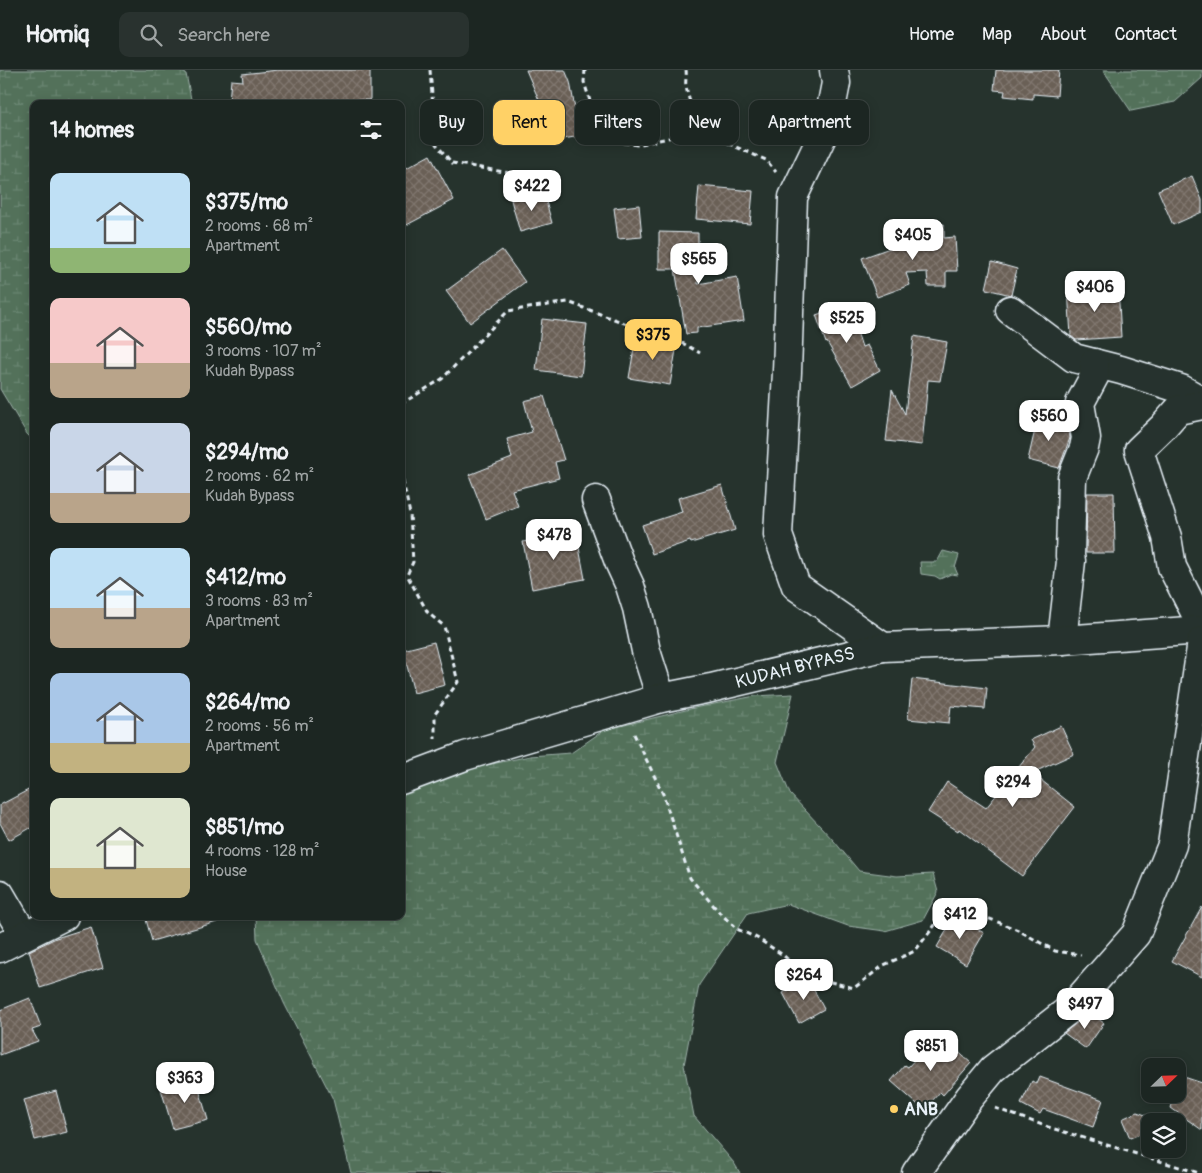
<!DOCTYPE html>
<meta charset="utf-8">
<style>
:root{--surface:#1c2622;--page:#29322f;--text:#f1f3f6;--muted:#a0a5a5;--line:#3a4340;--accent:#ffd166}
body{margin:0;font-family:Pangolin,sans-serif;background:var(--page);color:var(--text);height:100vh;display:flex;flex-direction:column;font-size:19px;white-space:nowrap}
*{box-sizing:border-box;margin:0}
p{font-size:16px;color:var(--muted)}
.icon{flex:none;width:28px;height:28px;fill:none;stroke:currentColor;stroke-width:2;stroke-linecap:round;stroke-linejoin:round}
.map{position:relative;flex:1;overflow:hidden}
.side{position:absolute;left:30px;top:30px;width:375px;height:820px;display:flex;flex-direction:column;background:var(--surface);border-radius:10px;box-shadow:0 2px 12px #0003,0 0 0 1px var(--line)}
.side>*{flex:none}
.banner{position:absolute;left:420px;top:30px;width:475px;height:45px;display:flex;gap:10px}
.needle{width:32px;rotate:67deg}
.fabs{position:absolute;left:1141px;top:988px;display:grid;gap:10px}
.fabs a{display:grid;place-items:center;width:45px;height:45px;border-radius:10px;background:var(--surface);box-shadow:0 2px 12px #0003,0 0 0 1px var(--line);font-size:25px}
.price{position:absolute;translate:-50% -42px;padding:0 11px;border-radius:10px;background:#fff;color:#222;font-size:16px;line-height:32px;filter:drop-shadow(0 1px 2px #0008)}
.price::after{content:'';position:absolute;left:50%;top:30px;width:15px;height:11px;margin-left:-8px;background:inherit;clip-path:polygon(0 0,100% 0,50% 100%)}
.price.on{background:var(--accent);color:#111}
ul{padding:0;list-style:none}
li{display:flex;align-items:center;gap:15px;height:125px;padding:0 20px}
li span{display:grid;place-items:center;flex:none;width:140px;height:100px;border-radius:10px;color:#555}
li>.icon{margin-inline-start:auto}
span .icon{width:60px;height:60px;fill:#fffc;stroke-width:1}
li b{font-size:21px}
h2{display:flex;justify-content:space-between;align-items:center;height:60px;padding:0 20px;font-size:21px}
.tag{padding:0 18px;border-radius:10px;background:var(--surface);box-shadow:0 2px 12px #0003,0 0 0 1px var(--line);font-size:18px;line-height:45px}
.tag.on{background:var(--accent);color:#111}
header{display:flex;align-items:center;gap:30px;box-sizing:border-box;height:70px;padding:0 25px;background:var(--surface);border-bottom:1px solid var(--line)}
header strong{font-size:24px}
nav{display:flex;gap:28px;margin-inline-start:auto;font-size:18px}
.search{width:350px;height:45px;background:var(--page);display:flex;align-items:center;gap:12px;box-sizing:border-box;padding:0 18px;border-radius:10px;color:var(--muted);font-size:19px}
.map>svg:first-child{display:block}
.wetland{fill:url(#wetland-marsh);stroke:#9db1a9}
.building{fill:url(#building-cross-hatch);stroke:#e8f1f8}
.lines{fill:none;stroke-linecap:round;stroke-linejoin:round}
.minor-casing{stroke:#e8f1f8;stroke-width:31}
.path{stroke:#e8f1f8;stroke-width:3;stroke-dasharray:5 4;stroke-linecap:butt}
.minor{stroke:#26332d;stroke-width:28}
.poi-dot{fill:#ffd166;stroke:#26332d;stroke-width:2}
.labels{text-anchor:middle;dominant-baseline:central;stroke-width:4;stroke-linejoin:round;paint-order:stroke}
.street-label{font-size:18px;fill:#e8f1f8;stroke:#26332d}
.poi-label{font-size:18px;font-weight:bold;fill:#e8f1f8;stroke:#26332d;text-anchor:start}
</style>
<header>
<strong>Homiq</strong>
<div class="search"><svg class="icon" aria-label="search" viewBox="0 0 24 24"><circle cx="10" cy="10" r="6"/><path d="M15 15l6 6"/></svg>Search here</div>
<nav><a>Home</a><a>Map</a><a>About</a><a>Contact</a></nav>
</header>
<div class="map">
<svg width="1202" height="1103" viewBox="0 0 1202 1103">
<defs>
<pattern id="wetland-marsh" width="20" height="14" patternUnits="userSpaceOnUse" patternTransform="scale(1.25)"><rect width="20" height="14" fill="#52715a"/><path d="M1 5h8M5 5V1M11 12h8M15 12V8" fill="none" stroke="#6b8672"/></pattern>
<pattern id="building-cross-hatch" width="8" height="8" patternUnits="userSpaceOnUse" patternTransform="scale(1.25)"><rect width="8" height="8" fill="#6b6056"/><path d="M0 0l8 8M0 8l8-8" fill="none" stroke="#80776f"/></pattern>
</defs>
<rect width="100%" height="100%" fill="#26332d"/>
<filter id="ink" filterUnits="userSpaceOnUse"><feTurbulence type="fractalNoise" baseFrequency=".02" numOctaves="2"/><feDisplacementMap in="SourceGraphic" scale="10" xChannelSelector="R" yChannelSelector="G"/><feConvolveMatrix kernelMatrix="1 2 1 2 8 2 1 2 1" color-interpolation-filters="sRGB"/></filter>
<g filter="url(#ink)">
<!-- wetland -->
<g class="wetland">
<polygon points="0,0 178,0 186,4 192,34 34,34 34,371 27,364 0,319"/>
<polygon points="1103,0 1202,0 1202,8 1175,32 1131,41"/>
<polygon points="943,481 959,485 955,498 958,505 951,504 940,509 935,506 921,504 920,492 937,492"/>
<polygon points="793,624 777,692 790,724 834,771 859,801 897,806 933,804 938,822 923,850 885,861 848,856 788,834 748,843 699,915 684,995 694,1046 734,1093 740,1103 351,1103 333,1029 284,933 257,869 256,846 401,846 401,713 530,686 571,683 604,660 694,638 755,626"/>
</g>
<!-- building -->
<g class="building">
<polygon points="278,0 370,0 370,30 295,29 296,34 245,34 245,32 229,31 231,10 243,11 242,4"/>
<polygon points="526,0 565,0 570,12 580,66 541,73 535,38 542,37"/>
<polygon points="996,0 1059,0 1057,26 1033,24 1033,29 1004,26 1005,21 994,20"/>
<polygon points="430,85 454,130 401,158 401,101"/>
<polygon points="1192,106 1202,130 1202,142 1173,155 1158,120"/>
<polygon points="699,116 753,121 750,154 696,149"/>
<polygon points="543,121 552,153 520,162 511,130"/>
<polygon points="639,135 642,167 618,169 614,138"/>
<polygon points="944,154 944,168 955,167 957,201 946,201 946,216 928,216 927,202 906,203 910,215 877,227 862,188 912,170 925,169 924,155"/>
<polygon points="659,162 698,163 698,214 737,207 744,251 697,258 697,263 686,264 675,199 659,199"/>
<polygon points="502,180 525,212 470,253 446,221"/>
<polygon points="992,192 1017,199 1011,225 986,219"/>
<polygon points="1118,217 1121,267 1076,270 1071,266 1068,220"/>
<polygon points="848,234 862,277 867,275 880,300 852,316 827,272 826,273 816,245"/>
<polygon points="542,249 587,254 581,306 536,300"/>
<polygon points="914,266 947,272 940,311 928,310 922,375 886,371 892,320 905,344"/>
<polygon points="636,267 677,274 670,315 629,308"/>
<polygon points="544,326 564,390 555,392 559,408 512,420 518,436 486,449 469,405 512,388 507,369 532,362 524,331"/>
<polygon points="1038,347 1068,354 1070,368 1059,398 1028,390"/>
<polygon points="722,415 735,460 691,473 690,471 652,484 642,455 682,442 678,428"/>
<polygon points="1087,423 1114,423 1115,483 1086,483"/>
<polygon points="576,462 585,509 532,519 523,472"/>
<polygon points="434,572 445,615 414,623 403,580"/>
<polygon points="912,609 987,618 985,639 951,636 949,653 908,649"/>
<polygon points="1061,656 1074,684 1032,703 1075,737 1022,806 959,759 958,761 928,742 947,712 986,738 1035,677 1031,670"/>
<polygon points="34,717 34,756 9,770 0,753 0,735"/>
<polygon points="1202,837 1202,907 1172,891"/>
<polygon points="145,846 216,846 217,852 152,871"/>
<polygon points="955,846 984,863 966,894 937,877"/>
<polygon points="91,857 103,898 40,918 29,881 56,868"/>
<polygon points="808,909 824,939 799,953 783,923"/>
<polygon points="30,928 41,957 32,960 38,971 0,985 0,940"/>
<polygon points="1089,942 1104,953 1086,979 1064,963"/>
<polygon points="938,964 971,993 943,1025 940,1022 924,1040 891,1011 905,995 908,997"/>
<polygon points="1181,1006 1202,1013 1202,1060 1171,1038 1175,1024 1178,1024 1178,1017"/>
<polygon points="1040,1007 1103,1030 1093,1057 1043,1039 1040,1044 1021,1034 1032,1011 1037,1014"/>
<polygon points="196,1009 208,1050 173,1059 161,1019"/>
<polygon points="56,1021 67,1062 35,1070 24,1030"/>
<polygon points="1137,1042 1162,1051 1150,1051 1150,1060 1130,1068 1122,1049"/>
</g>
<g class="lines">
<defs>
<g id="minor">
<polyline points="834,0 836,13 828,54 793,127 787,302 778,465 796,516 883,577"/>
<polyline points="1010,240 1074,288 1121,300 1181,319 1202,331"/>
<polyline points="1202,335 1178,340 1163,357 1139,380 1167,467 1172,497 1202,556"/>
<polyline points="596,430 619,492 630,516 637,538 646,581 661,628"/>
<polyline points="1062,570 1071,491 1070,486 1072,408 1084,378 1086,368 1080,333 1095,305 1094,293"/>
<polyline points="401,710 465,686 661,628 711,618 883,577 1062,570 1202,560"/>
<polyline points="0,824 24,865"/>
<polyline points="0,878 64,846"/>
<polyline points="916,1103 969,1028 993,999 1071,938 1136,864 1172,775 1202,571"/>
</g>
</defs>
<!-- minor casing -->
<use href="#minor" class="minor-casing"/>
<!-- path -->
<g class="path">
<polyline points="430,0 436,74 452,93 516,104 538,117"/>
<polyline points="585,0 584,12 598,56 614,71 637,75 686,64 704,63 766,90 776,102"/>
<path d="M 686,0 C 687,5 685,11 686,16 C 689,33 696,49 704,63"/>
<polyline points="401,334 442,309 508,241 568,232 627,254 663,265 684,274 700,283"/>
<polyline points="401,402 410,444 413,492 407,505 428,543 444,556 458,612 435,644 435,669"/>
<polyline points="634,664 663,724 690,808 719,842 737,859 757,868 783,885 804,905 854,918 884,895 915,881 935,855 954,841 985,847 1018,860 1055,881 1081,885"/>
<polyline points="995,1038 1048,1057 1199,1103"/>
</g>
<!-- minor -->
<use href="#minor" class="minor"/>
</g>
</g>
<!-- markers -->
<circle class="poi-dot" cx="894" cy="1039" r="5"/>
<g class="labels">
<!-- street labels -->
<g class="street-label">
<text transform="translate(795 598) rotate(-14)">KUDAH BYPASS</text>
</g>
<!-- poi labels -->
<g class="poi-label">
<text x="904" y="1039">ANB</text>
</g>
</g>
</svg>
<div class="fabs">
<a><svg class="needle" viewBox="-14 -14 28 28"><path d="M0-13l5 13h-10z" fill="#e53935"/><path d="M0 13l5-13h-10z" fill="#a0a5a5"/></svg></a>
<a><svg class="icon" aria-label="layers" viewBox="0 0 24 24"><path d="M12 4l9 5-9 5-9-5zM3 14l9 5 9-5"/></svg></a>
</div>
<b class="price" style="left:532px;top:142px">$422</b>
<b class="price" style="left:913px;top:191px">$405</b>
<b class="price" style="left:699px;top:215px">$565</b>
<b class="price" style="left:1095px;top:243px">$406</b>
<b class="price" style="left:847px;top:274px">$525</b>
<b class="price on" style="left:653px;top:291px">$375</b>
<b class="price" style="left:1049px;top:372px">$560</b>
<b class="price" style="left:554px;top:491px">$478</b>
<b class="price" style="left:1013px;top:738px">$294</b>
<b class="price" style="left:960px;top:870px">$412</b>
<b class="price" style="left:804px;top:931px">$264</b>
<b class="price" style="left:1085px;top:960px">$497</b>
<b class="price" style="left:931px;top:1002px">$851</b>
<b class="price" style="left:185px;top:1034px">$363</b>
<div class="banner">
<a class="tag">Buy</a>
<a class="tag on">Rent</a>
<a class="tag">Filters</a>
<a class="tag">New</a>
<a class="tag">Apartment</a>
</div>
<section class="side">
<h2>14 homes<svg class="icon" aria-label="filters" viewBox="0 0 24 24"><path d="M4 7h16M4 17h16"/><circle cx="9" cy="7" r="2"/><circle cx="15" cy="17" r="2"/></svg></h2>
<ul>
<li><span style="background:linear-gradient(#bfe0f5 75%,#8fb573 0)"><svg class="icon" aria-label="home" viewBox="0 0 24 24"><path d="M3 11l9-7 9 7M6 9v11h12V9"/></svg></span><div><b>$375/mo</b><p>2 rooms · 68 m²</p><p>Apartment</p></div></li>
<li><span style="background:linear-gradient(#f6c9c9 65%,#b9a48a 0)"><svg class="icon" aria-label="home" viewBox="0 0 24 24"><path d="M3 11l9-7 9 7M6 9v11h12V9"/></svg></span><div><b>$560/mo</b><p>3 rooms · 107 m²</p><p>Kudah Bypass</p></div></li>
<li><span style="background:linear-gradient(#c9d6e8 70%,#b9a48a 0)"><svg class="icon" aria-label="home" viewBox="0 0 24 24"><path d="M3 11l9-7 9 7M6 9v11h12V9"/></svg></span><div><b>$294/mo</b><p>2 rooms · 62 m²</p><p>Kudah Bypass</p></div></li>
<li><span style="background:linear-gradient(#bfe0f5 60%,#b9a48a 0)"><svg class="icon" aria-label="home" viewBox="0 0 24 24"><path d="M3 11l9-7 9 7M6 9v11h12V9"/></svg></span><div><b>$412/mo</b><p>3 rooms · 83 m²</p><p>Apartment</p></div></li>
<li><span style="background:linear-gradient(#a9c7e8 70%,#c2b280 0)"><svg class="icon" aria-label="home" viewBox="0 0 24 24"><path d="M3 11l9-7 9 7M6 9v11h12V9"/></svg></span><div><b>$264/mo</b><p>2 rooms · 56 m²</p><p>Apartment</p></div></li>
<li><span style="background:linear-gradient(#dfe7d0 70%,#c2b280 0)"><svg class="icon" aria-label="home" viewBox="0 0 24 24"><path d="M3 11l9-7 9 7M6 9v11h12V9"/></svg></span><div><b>$851/mo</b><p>4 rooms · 128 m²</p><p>House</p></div></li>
</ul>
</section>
</div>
